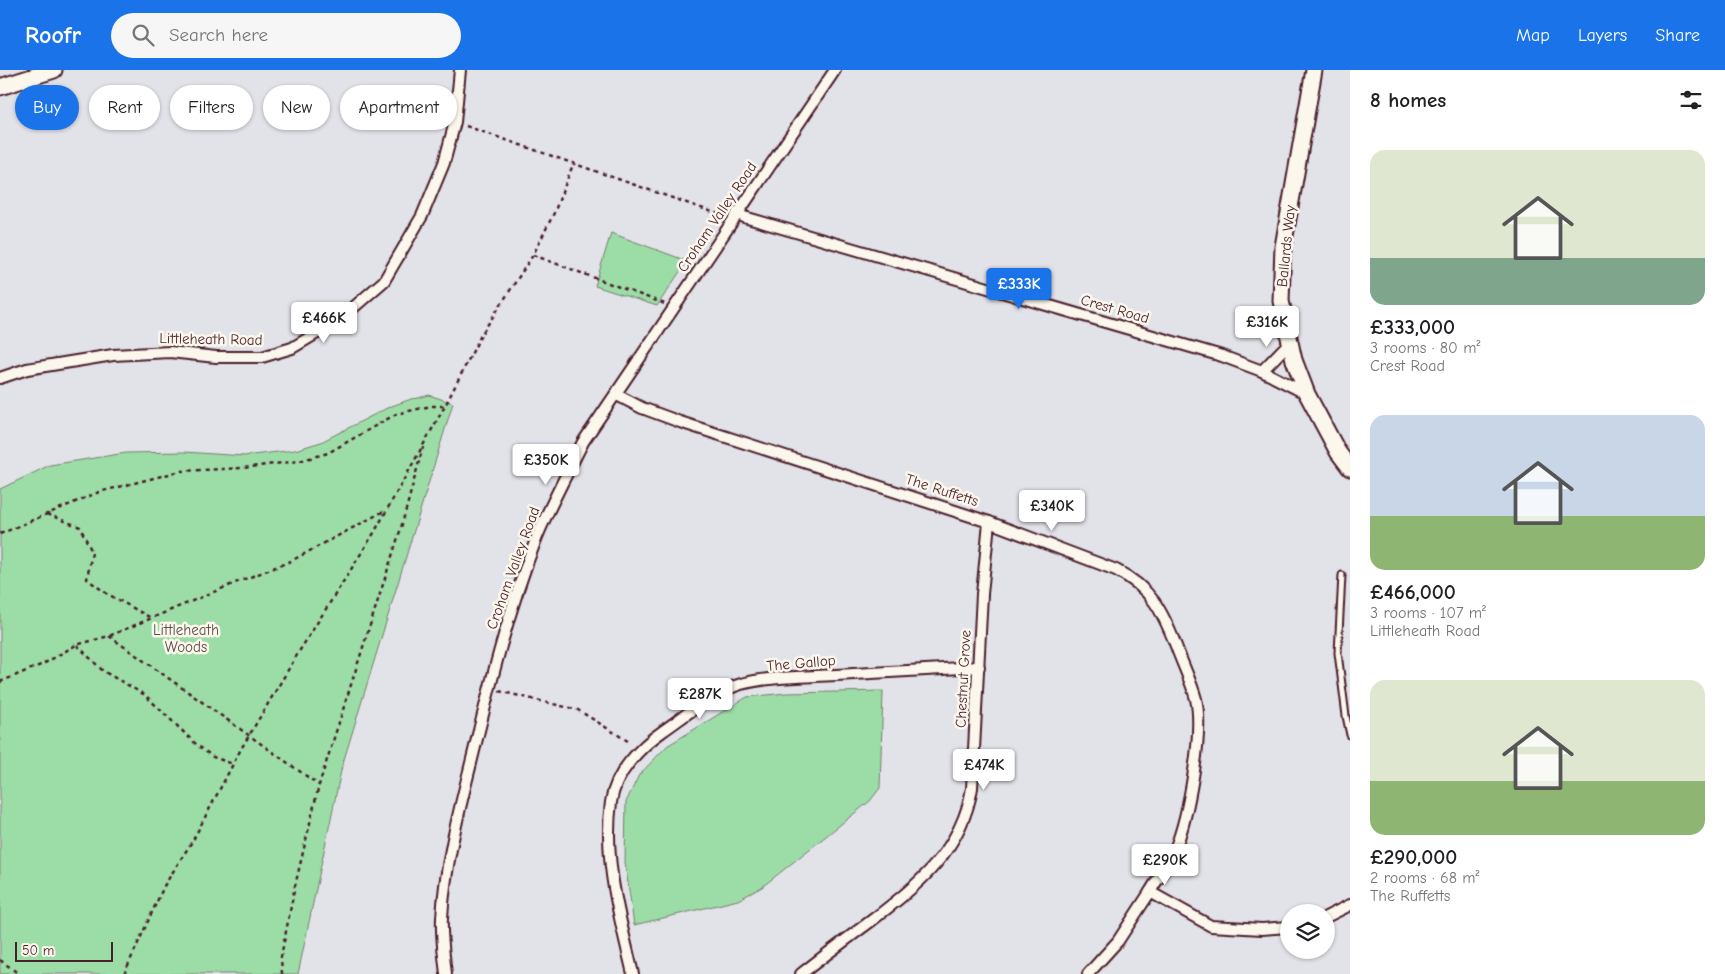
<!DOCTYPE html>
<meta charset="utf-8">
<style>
:root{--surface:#fff;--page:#f6f6f6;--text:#202124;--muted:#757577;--accent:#1a73e8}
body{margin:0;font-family:"Comic Neue",sans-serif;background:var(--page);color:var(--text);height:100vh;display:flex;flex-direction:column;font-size:19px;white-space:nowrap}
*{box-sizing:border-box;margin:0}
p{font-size:16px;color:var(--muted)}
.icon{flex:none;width:28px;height:28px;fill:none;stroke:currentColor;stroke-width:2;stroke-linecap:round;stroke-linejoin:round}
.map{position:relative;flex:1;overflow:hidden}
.side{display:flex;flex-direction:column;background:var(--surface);width:375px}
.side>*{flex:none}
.top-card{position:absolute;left:15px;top:15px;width:475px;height:45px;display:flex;gap:10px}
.controls{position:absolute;left:1280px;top:834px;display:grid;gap:10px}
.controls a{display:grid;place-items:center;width:55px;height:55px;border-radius:50%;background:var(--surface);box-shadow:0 1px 4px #0004;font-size:25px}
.scale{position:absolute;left:15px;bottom:12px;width:98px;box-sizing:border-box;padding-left:5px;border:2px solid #4a1f2b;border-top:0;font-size:14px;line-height:18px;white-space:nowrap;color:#4a1f2b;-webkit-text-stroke:4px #fbf7ec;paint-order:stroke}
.price{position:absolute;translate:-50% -42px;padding:0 11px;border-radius:5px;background:#fff;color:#222;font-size:16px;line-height:32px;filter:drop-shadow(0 1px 2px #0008)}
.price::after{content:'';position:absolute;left:50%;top:30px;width:15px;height:11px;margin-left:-8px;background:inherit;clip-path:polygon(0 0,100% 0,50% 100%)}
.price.on{background:var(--accent);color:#fff}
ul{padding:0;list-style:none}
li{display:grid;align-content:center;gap:10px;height:265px;padding:0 20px}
li span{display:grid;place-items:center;height:155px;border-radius:15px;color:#555}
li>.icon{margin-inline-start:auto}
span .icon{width:90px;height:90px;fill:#fffc;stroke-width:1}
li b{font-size:21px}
h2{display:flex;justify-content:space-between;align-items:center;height:60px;padding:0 20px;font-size:21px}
.chip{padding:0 18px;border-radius:22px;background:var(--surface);box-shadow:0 1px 4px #0004;font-size:18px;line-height:45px}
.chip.on{background:var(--accent);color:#fff}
header{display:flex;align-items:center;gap:30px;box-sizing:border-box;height:70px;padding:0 25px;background:var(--accent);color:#fff}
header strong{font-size:24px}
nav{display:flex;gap:28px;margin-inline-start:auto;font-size:18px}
.search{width:350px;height:45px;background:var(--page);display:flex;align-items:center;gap:12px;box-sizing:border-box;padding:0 18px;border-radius:28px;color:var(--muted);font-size:19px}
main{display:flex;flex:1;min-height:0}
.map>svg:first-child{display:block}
.green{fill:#9cdda7;stroke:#737e69}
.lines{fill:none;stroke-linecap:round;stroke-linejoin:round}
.lane-casing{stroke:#4a1f2b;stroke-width:9}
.street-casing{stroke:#4a1f2b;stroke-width:14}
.secondary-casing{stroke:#4a1f2b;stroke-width:19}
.path{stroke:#4a1f2b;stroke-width:2.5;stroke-dasharray:4 4;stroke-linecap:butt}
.lane{stroke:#fbf7ec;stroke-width:5}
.street{stroke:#fbf7ec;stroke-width:10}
.secondary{stroke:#fbf7ec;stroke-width:15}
.labels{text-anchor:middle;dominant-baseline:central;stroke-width:5;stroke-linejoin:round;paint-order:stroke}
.street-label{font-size:15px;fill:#4a1f2b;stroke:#fbf7ec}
.park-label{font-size:15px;fill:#5e4e4a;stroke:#fbf7ec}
</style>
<header>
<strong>Roofr</strong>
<div class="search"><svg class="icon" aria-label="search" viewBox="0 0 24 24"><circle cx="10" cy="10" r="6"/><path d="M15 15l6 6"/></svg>Search here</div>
<nav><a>Map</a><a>Layers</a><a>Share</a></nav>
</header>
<main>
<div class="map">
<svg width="1350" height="904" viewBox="0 0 1350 904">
<rect width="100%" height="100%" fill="#e2e2e9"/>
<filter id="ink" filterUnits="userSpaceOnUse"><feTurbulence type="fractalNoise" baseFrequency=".02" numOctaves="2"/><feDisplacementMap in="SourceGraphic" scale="10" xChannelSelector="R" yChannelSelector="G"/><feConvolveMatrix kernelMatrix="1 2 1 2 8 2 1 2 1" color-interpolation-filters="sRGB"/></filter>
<g filter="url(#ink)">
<!-- green -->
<g class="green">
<polygon points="611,163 687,191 657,236 595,216"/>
<polygon points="429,325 453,333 342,696 298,904 0,904 0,419 50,395 126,383 184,382 244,386 295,380 321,372 389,337 414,328 415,329"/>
<polygon points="883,621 880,718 870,731 762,817 738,830 634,855 625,792 626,732 639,705 667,676 747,627 787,623"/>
</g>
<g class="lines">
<defs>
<polyline id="lane" points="1342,505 1338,583 1346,646 1350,665"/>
<g id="street">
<polyline points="737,143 744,147 1222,286 1262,301 1307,324"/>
<polyline points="1262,301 1290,272"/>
<polyline points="0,308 27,299 113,285 170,282 216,287 262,287 292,278 339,250 384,211 422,146 444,93 455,52 460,0"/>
<path d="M 617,325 L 642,338 L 680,352 L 989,452 L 1116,500 C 1151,518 1162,540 1176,576 C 1182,593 1191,611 1196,629 C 1204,663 1188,747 1175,779 C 1169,794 1158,808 1150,822"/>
<polyline points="1326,847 1350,835"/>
<path d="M 446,904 C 444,885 441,866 442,848 C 445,792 460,738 473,685 C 491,611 509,538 537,467 C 550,435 567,404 583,372 L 835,0"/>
<path d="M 633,904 C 620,848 603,790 611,732 C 615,703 640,677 663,661 C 686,645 714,622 741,614 C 772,606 805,607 836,605 C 883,602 931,600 979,597"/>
<path d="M 801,904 C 824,886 848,868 871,851 C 918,815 962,780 972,718 L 982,524 L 989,452"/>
<polyline points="1088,904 1118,871 1150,822 1211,856 1262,859 1289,857"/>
</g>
<g id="secondary">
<polyline points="1314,0 1283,177 1281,231 1294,290 1307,324 1338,382 1350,398"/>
<polyline points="0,17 54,0"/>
</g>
</defs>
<!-- lane casing -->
<use href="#lane" class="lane-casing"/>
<!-- street casing -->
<use href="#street" class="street-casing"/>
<!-- secondary casing -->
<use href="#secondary" class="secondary-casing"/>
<!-- path -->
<g class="path">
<polyline points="466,56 724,146"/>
<polyline points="533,185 665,234"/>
<polyline points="47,444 80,457 92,482 87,509 106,523 151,548"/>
<polyline points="0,464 99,422 181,401 243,398 299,391 328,383 396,344 431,336 445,336"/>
<polyline points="109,566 319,715"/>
<polyline points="77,575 103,601 145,625 197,675 213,687 233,694"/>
<polyline points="0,612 43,594 76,575 109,566 240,511 291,491 386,440"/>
<polyline points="499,621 578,640 631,673"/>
<polyline points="0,890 19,904"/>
<polyline points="124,904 164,816 193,770 241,679 300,580 374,463 445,336 481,265 533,185 554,143 574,92"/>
<polyline points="282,904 281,887 295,816 319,715 401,458 423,377"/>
</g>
<!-- lane -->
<use href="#lane" class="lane"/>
<!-- street -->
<use href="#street" class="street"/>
<!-- secondary -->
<use href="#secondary" class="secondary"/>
</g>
</g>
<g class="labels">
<!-- street labels -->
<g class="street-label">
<text transform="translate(717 147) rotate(-56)">Croham Valley Road</text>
<text transform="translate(1286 176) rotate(-84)">Ballards Way</text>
<text transform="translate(1115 239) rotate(16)">Crest Road</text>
<text transform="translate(211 269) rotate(1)">Littleheath Road</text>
<text transform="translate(942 420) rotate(18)">The Ruffetts</text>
<text transform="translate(513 498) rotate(-70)">Croham Valley Road</text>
<text transform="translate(801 593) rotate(-5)">The Gallop</text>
<text transform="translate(963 609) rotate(-87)">Chestnut Grove</text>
</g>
<!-- park labels -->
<g class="park-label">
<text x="186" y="560">Littleheath<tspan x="186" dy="17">Woods</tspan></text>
</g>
</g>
</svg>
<div class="controls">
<a><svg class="icon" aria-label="layers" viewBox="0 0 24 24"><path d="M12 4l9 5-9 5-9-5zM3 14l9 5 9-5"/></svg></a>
</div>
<div class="scale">50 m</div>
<b class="price on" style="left:1019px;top:240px">£333K</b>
<b class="price" style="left:324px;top:274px">£466K</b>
<b class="price" style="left:1267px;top:278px">£316K</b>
<b class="price" style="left:546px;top:416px">£350K</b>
<b class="price" style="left:1052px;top:462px">£340K</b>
<b class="price" style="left:700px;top:650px">£287K</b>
<b class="price" style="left:984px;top:721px">£474K</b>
<b class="price" style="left:1165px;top:816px">£290K</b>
<div class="top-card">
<a class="chip on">Buy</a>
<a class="chip">Rent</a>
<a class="chip">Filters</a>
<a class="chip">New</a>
<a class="chip">Apartment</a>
</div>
</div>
<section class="side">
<h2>8 homes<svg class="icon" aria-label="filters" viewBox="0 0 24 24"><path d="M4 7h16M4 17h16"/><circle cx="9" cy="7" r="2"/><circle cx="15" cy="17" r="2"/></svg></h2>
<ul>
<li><span style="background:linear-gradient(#dfe7d0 70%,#7fa58c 0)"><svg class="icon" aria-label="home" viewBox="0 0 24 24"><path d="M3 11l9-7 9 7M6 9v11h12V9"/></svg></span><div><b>£333,000</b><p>3 rooms · 80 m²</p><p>Crest Road</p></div></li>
<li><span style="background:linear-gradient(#c9d6e8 65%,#8fb573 0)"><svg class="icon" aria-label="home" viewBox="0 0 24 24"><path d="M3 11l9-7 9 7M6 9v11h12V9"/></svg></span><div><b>£466,000</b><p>3 rooms · 107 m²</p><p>Littleheath Road</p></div></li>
<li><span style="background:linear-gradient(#dfe7d0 65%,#8fb573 0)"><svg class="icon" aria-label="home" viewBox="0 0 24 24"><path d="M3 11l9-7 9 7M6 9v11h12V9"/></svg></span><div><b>£290,000</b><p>2 rooms · 68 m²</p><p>The Ruffetts</p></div></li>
</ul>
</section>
</main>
